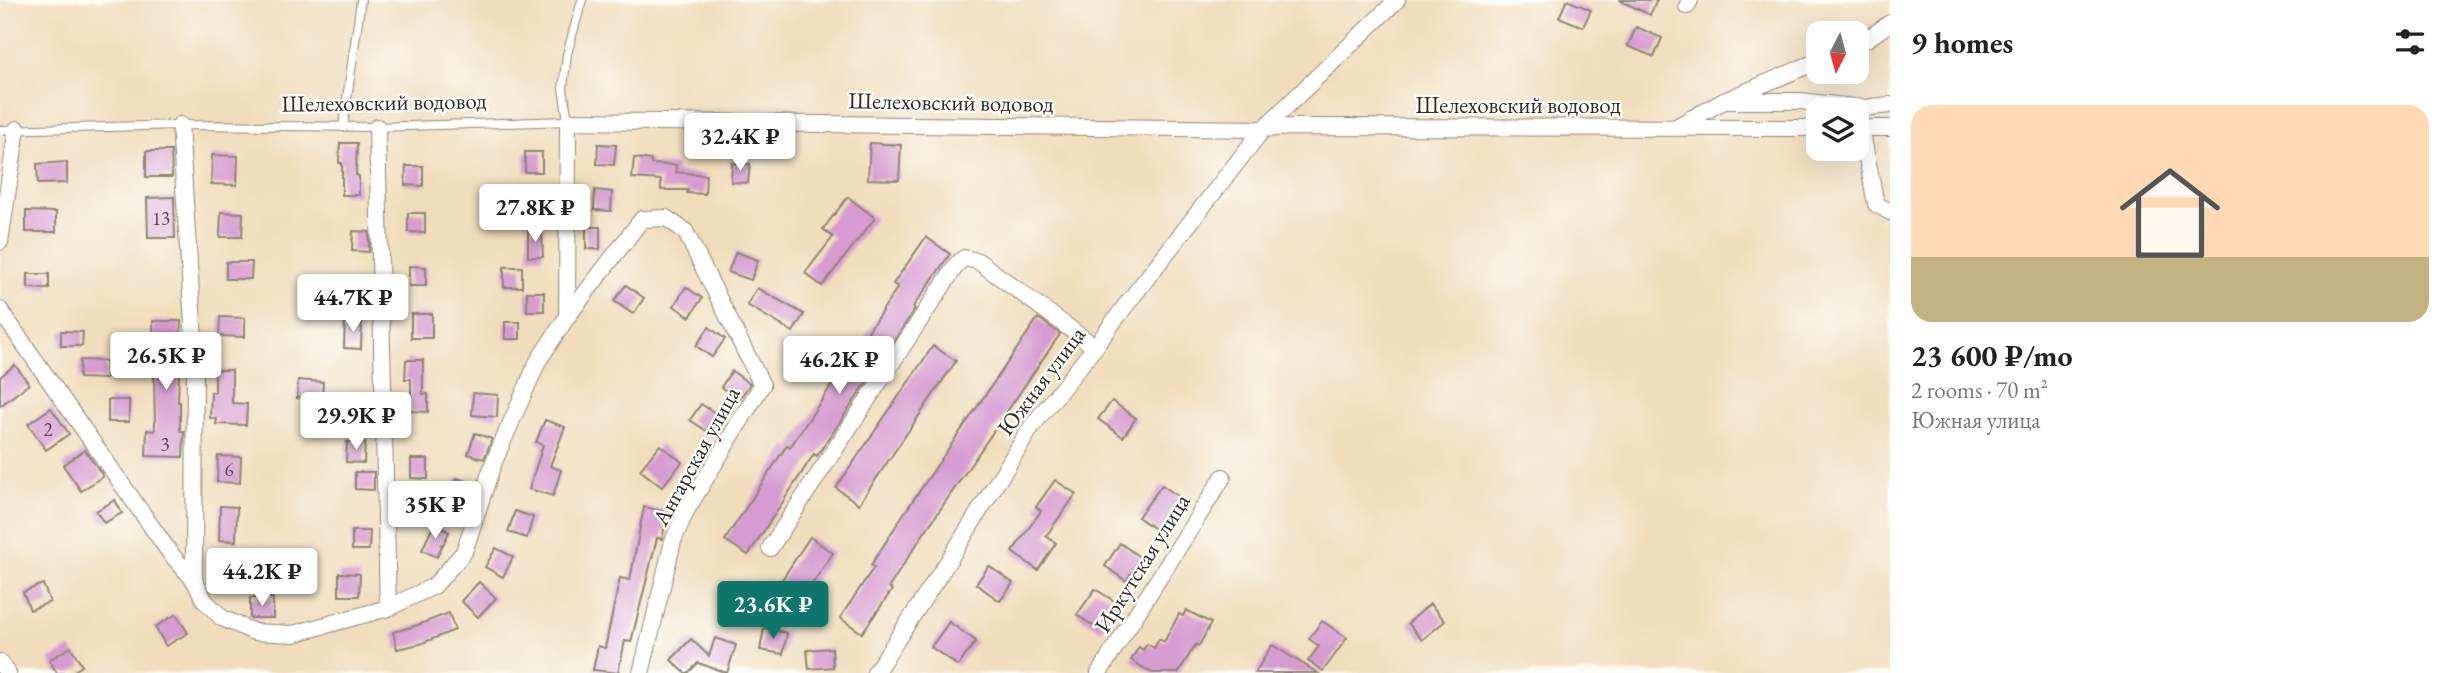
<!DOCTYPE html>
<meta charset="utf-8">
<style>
:root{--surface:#fff;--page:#f2f2f2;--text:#202124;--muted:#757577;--line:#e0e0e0;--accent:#0f766e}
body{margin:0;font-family:"EB Garamond",serif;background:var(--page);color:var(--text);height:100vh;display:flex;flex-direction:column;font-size:26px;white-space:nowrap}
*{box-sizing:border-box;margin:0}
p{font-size:23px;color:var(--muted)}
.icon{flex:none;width:38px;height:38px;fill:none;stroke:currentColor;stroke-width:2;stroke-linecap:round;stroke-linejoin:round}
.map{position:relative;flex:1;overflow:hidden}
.drawer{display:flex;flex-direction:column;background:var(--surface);width:560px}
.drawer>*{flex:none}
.needle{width:46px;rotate:186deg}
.controls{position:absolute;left:1806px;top:21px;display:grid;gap:14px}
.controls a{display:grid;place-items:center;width:63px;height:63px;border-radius:14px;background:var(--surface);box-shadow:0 7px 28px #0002;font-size:35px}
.price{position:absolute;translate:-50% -60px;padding:0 16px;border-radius:7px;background:#fff;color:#222;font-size:23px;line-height:46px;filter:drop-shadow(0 2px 4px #0008)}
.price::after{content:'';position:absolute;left:50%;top:42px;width:21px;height:16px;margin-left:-10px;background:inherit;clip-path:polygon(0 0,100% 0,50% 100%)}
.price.selected{background:var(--accent);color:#fff}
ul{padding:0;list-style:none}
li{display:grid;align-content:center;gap:14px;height:371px;padding:0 21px}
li+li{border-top:2px solid var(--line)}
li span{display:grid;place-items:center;height:217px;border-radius:21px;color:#555}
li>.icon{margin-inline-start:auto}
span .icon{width:126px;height:126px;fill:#fffc;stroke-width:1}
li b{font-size:30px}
h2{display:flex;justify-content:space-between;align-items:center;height:84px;padding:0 21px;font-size:30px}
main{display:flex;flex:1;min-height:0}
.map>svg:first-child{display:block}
.building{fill:#d69bd1}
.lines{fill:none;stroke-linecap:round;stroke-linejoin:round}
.service-casing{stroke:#8e8474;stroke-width:10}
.minor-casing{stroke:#8e8474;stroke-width:18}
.service{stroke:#fff;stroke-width:8}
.minor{stroke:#fff;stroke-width:16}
.labels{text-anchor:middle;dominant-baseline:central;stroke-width:5;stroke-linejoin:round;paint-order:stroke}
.number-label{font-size:19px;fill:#564754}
.street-label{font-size:23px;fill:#2b2b2b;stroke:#fdfcf7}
</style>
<main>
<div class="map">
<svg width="1890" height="673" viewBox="0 0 1890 673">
<rect width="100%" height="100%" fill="#fdfcf7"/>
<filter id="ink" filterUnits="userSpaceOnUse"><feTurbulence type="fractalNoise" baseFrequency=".0143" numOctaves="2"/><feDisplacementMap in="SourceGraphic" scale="14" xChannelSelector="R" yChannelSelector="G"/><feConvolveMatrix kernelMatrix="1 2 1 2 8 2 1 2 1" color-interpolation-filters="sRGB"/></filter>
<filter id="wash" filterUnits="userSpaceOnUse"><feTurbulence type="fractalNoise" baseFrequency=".00686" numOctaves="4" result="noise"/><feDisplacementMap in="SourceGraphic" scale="28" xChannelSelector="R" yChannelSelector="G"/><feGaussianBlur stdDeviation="1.57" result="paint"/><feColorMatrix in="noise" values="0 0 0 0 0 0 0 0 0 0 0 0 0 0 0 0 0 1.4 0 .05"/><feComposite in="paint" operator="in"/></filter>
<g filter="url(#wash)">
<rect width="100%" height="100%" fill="#f1ddbc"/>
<g id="blocks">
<!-- building -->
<g class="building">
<polygon points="1567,0 1591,10 1583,27 1559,17"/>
<polygon points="1619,0 1657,0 1650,15"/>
<polygon points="1636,27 1662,38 1654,57 1628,46"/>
<polygon points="340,143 357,143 356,175 359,176 359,195 342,195 342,163 339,163"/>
<polygon points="870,143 901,145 899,180 868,179"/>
<polygon points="598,144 616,145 614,165 597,164"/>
<polygon points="146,151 171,151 172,177 146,177"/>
<rect x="525" y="152" width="17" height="20"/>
<polygon points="212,155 238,156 237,185 211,184"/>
<polygon points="634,158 651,160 651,164 676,165 676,172 706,175 705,194 687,193 688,190 661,190 661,180 632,178"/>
<polygon points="67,162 67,183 38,184 37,164"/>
<polygon points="732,163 750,164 748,183 731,182"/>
<polygon points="406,166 423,166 423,186 405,185"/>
<polygon points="595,190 612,192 611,211 594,210"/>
<polygon points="174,197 175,238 148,238 147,198"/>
<polygon points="848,197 875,218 822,286 805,273 833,237 823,229"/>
<rect x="520" y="200" width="17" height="19"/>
<polygon points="26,211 56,212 56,232 26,232"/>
<polygon points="221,212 243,213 242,237 220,237"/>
<polygon points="408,213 425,213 425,233 408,232"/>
<rect x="586" y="227" width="14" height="22"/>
<polygon points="528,230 542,230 543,257 528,257"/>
<polygon points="353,231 369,232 369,252 352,251"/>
<polygon points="926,237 950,254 913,307 915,309 846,413 817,456 814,454 748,555 725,540 787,445 790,447 898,287 893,284"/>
<polygon points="736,252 758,260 751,280 728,272"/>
<polygon points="226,262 252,262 251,279 226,279"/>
<polygon points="409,266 426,267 426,286 409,286"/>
<rect x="504" y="267" width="18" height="20"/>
<polygon points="28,274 49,274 49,289 28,288"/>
<polygon points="626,285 644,298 633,314 614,301"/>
<polygon points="686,287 702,298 690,317 674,306"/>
<polygon points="757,288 804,314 793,332 747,305"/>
<rect x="527" y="292" width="17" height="19"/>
<rect x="411" y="314" width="21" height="24"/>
<polygon points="220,317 245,318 245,337 219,336"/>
<polygon points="1038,318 1060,334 922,536 889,587 892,590 862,633 840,618 874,567 871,565 903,515"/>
<polygon points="345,319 362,319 361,349 344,348"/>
<polygon points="153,321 181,321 178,402 180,402 180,431 184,431 183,457 146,456 147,430 155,431"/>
<rect x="505" y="322" width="15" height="17"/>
<polygon points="709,327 725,339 712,357 696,346"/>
<polygon points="61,331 83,332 82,346 61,346"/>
<polygon points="933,346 956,361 859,504 836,488"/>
<polygon points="80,360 106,361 106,379 79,378"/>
<polygon points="406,360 423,360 423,394 428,394 428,412 411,411 411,379 405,379"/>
<polygon points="15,365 29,384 0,406 0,377"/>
<polygon points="215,370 232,370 232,403 247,404 246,425 216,424 217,419 210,418 211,392 215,392"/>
<polygon points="732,371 750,384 739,400 721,387"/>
<polygon points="298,380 323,382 322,399 297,398"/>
<polygon points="473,393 498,395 497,417 472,415"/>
<rect x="108" y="400" width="21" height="22"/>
<polygon points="1112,401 1136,418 1123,437 1098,419"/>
<polygon points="701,404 720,416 708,432 690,420"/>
<polygon points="51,408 69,434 46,450 28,424"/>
<polygon points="545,420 565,427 550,466 561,470 553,496 529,489 543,445 536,442"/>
<polygon points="475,433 492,439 484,459 468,454"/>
<polygon points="347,442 365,442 364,463 346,462"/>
<polygon points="660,445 682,462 662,487 640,470"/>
<polygon points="85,450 103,476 81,491 63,465"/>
<polygon points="218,456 241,457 240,483 217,482"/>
<polygon points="411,459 428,459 428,479 411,478"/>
<polygon points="355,472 374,472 374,490 355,489"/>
<polygon points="457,478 473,483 464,510 448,505"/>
<polygon points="1055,480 1076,494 1046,536 1056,543 1038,570 1012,552 1041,511 1036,507"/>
<polygon points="1162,485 1186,502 1163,535 1138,517"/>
<polygon points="115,500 122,513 104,523 96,511"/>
<polygon points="220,506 237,507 236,541 219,540"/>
<polygon points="644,507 668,512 662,539 657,538 631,642 625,641 618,673 593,670 598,646 605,648 620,578 630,580"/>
<polygon points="515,511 533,517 527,538 508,532"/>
<polygon points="434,524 449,532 443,545 440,544 442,546 437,557 422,550"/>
<polygon points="352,531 370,531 369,550 352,550"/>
<polygon points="810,537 833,553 804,596 781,581"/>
<polygon points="1120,543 1141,558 1126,581 1105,566"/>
<polygon points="496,548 513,557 503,577 485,567"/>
<polygon points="989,566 1013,583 1000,601 976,584"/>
<polygon points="339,573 360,574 359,596 339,596"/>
<polygon points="479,582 496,598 478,617 461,601"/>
<polygon points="43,584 50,602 30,610 23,592"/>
<polygon points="1095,589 1119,604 1101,631 1077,615"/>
<rect x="250" y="598" width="23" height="20"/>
<polygon points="1430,604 1445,621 1422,640 1408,623"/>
<polygon points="1186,610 1211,623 1199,646 1196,644 1178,673 1152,673 1131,660 1139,647 1143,650 1147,644 1154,648 1159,639 1164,642 1179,614 1183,616"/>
<polygon points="449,613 455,630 420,644 397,649 393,632 415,626"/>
<polygon points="176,614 188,633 166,646 155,627"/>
<polygon points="1322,621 1347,638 1323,671 1308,661 1319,646 1309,639"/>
<polygon points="949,622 976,641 958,666 931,647"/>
<polygon points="764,628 787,633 783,654 760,650"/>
<polygon points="715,638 736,645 727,673 698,663 688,673 685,673 671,660 691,639 709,656"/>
<polygon points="1272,645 1318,673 1255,673"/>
<polygon points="71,647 82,666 71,673 57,673 49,660"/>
<polygon points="832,648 833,667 809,669 807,650"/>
</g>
</g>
</g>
<g filter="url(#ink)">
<use href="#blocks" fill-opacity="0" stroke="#8e8474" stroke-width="2"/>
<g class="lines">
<defs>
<g id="service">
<polyline points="343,127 361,0"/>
<polyline points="0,130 180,125 377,127 568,121 563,88 567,54 582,0"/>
</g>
<g id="minor">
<polyline points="1687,6 1690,0"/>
<polyline points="1857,44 1867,39 1890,23"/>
<polyline points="1724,101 1800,101 1862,108 1890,105"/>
<polyline points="180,125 195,355 194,580"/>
<polyline points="377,127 388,608"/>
<polyline points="1676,127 1724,101 1818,61"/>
<polyline points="1857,128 1890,128"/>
<polyline points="1861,128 1876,204 1890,212"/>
<polyline points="0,242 17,129"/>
<polyline points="0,310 170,553 194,580 205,601 222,618 254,632 293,634 388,608 434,586 464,552 493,464 538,361 567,317 642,219 666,218 685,231 762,385 686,511 673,541 641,673"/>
<polyline points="567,317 568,121 1263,129 1292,127 1818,128"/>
<polyline points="770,548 957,264 964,258 978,261 1095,347"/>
<polyline points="0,662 8,673"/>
<polyline points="875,673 949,560 1032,426 1095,347 1126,305 1263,129 1397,0"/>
<polyline points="1099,673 1223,477"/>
</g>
</defs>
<!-- service casing -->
<use href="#service" class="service-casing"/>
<!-- minor casing -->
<use href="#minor" class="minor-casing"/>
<!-- service -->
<use href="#service" class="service"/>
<!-- minor -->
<use href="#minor" class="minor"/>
</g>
</g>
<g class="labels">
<!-- number labels -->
<g class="number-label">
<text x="161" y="218">13</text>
<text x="48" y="429">2</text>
<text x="165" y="444">3</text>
<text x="229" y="469">6</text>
</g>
<!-- street labels -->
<g class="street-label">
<text transform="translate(384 102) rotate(-1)">Шелеховский водовод</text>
<text transform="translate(951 102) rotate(1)">Шелеховский водовод</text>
<text x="1518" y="105">Шелеховский водовод</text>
<text transform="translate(1041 381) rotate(-53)">Южная улица</text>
<text transform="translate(696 456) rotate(-61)">Ангарская улица</text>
<text transform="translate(1142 563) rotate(-58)">Иркутская улица</text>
</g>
</g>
</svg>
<div class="controls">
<a><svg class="needle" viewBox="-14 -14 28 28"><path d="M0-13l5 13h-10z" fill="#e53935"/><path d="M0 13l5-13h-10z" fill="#757577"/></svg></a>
<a><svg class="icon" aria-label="layers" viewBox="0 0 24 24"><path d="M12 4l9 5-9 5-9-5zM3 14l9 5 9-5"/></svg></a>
</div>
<b class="price" style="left:740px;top:173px">32.4K ₽</b>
<b class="price" style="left:535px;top:244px">27.8K ₽</b>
<b class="price" style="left:353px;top:334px">44.7K ₽</b>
<b class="price" style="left:166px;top:392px">26.5K ₽</b>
<b class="price" style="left:839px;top:396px">46.2K ₽</b>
<b class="price" style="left:356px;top:452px">29.9K ₽</b>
<b class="price" style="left:435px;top:541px">35K ₽</b>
<b class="price" style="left:262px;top:608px">44.2K ₽</b>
<b class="price selected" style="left:773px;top:641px">23.6K ₽</b>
</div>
<section class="drawer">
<h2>9 homes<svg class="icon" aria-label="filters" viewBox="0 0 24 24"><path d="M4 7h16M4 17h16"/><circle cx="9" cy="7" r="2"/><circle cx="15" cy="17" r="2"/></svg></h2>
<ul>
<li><span style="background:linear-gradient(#ffd9b3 70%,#c2b280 0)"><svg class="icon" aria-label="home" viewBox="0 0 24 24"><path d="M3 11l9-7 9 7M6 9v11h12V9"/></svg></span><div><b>23 600 ₽/mo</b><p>2 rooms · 70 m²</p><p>Южная улица</p></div></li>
</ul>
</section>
</main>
